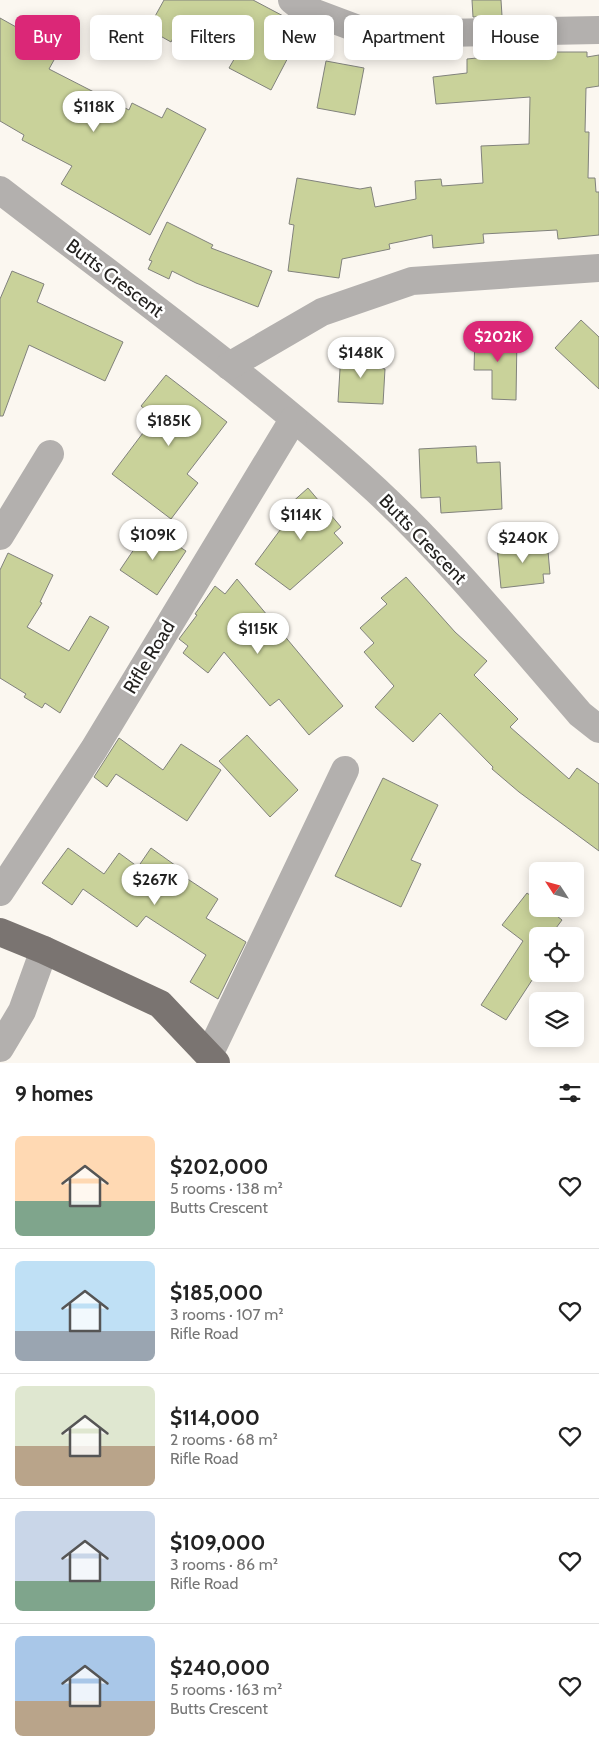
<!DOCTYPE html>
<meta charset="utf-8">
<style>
:root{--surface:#fff;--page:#f6f6f6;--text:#222;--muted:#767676;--line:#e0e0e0;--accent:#db2777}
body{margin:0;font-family:Cabin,sans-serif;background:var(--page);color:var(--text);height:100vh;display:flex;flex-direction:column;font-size:19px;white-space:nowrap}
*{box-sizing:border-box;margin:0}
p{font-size:16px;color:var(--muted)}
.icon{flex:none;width:28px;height:28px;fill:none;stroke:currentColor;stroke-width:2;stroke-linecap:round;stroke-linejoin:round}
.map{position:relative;height:1063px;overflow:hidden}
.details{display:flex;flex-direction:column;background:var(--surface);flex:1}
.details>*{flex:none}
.banner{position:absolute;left:15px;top:15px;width:570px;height:45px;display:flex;gap:10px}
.needle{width:32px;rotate:306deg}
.tools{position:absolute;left:529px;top:862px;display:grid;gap:10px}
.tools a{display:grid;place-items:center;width:55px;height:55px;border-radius:8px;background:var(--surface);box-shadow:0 2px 12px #0003;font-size:25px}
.price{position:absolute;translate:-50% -42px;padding:0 11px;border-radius:18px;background:#fff;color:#222;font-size:16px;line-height:32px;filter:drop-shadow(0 1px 2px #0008)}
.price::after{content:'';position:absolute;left:50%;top:30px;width:15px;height:11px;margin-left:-8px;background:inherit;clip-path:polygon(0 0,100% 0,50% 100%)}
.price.selected{background:var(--accent);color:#fff}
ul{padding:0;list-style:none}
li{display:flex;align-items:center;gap:15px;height:125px;padding:0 15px}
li+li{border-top:1px solid var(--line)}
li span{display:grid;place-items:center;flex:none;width:140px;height:100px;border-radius:8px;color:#555}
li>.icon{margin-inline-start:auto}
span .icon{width:60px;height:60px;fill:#fffc;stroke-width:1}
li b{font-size:21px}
h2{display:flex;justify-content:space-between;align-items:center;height:60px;padding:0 15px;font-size:21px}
.tag{padding:0 18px;border-radius:8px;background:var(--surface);box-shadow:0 2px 12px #0003;font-size:18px;line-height:45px}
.tag.selected{background:var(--accent);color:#fff}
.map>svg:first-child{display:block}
.building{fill:#c9d29a;stroke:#81827c}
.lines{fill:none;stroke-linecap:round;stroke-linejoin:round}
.minor{stroke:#b3b0ae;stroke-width:28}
.major{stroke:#7a7471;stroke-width:28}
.labels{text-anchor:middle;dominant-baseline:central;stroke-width:5;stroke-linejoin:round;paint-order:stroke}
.street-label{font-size:19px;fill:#23211f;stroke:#fff}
</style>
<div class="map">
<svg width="599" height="1063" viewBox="0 0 599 1063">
<rect width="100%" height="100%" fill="#fbf7f0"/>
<!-- building -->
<g class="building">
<polygon points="164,0 253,0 304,27 271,90 229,68 236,56 180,25 171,42 148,29"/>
<polygon points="472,0 501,0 502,16 473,17"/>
<polygon points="0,18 59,51 49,69 129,110 132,103 162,118 167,108 206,129 150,235 61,184 72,166 22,140 24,135 0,121"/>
<polygon points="504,47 505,56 545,52 587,52 587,57 599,55 599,86 586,88 585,132 589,132 588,178 595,178 596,192 599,192 599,235 558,239 557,230 483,234 484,243 433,248 432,235 389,244 390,249 342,259 339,278 288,271 294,225 289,224 297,178 360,189 371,187 375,207 416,199 415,181 441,179 442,186 483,183 481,146 529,144 530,97 436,104 433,77 467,73 467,59 477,58 476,48"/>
<polygon points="326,61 364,68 355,115 317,108"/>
<polygon points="167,222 213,245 211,248 272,271 258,307 196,283 172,271 169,279 148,269 152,261 149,260"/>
<polygon points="12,271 44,284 37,302 123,342 105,381 29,345 3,416 0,416 0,299"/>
<polygon points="581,320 599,337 599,389 555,348"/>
<polygon points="475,334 517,335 516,400 492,399 492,370 474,370"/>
<polygon points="341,353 382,354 381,368 385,369 383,404 338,402"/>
<polygon points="166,375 227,422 187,474 198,483 171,519 112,474 155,417 141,406"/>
<polygon points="476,446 477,463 500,462 502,509 441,513 440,497 421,498 419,449"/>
<polygon points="308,488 341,527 334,533 343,543 290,590 255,564 286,522 279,514"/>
<polygon points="149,527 186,551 157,595 120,570"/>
<polygon points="547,540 550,574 543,574 544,583 501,588 497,546"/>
<polygon points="8,553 53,575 40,602 42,603 27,627 69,651 90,616 109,627 60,713 45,703 42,708 24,697 26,694 0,678 0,570"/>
<polygon points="406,577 455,632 487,661 474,675 518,719 510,727 569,779 577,768 599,784 599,851 519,792 492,769 493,767 440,713 413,742 375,707 394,686 364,652 374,643 360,628 387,604 381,598"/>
<polygon points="237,579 343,706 309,735 279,699 270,706 224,652 208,673 183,653 188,646 179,639 197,615 195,614 215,586 225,594"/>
<polygon points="247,735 298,790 270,817 219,761"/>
<polygon points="119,738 163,770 181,744 221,770 187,821 116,774 107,787 94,777"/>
<polygon points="383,778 438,805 411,860 421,864 401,907 335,876"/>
<polygon points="68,848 104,874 119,853 138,867 151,848 179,868 177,872 218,899 206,918 246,942 218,999 190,982 206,955 146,916 137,927 83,889 72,905 42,883"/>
<polygon points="527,893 538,901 538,909 548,909 562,920 550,936 538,936 538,971 506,1020 481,1005 523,941 502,925"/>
</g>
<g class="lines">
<!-- minor -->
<g class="minor">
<polyline points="292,0 302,8 361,30 440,33 599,30"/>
<path d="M 0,190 C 127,288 258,382 376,490 C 450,559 514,638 580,714 L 599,729"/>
<polyline points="229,366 322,312 412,281 599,268"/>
<polyline points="0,536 50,454"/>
<polyline points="0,892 94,749 293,420"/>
<polyline points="0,1048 22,1011 44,950"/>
<polyline points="209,1055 345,770"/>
</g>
<!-- major -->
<polyline class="major" points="0,932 44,950 160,1004 216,1063"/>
</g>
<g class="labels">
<!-- street labels -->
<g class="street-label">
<text transform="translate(115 278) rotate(37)">Butts Crescent</text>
<text transform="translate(423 539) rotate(46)">Butts Crescent</text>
<text transform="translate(149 657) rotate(-59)">Rifle Road</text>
</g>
</g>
</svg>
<div class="tools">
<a><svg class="needle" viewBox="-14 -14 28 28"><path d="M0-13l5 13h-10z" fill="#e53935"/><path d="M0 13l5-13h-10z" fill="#767676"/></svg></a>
<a><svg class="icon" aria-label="locate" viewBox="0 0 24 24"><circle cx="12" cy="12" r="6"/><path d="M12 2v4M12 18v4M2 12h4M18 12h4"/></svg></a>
<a><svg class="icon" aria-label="layers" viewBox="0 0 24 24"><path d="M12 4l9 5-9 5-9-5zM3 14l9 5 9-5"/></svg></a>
</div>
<b class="price" style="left:94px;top:133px">$118K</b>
<b class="price selected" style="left:498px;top:363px">$202K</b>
<b class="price" style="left:361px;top:379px">$148K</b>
<b class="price" style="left:169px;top:447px">$185K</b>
<b class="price" style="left:301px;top:541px">$114K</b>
<b class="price" style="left:153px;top:561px">$109K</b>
<b class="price" style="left:523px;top:564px">$240K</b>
<b class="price" style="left:258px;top:655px">$115K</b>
<b class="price" style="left:155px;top:906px">$267K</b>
<div class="banner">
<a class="tag selected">Buy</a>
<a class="tag">Rent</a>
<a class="tag">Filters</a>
<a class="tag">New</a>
<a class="tag">Apartment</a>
<a class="tag">House</a>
</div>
</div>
<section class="details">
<h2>9 homes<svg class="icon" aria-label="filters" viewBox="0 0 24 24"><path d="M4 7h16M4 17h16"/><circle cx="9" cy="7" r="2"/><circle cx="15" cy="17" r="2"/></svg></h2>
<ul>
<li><span style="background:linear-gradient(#ffd9b3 65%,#7fa58c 0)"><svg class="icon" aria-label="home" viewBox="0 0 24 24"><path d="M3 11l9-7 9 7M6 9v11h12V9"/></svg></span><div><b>$202,000</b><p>5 rooms · 138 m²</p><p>Butts Crescent</p></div><svg class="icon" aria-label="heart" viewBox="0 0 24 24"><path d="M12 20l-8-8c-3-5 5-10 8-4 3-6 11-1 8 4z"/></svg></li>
<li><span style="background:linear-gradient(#bfe0f5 70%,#9aa5b1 0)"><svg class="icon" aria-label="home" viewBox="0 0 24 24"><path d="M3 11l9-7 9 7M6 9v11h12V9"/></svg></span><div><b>$185,000</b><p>3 rooms · 107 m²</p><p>Rifle Road</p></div><svg class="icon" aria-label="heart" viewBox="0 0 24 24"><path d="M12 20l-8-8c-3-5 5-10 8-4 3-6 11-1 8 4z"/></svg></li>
<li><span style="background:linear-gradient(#dfe7d0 60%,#b9a48a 0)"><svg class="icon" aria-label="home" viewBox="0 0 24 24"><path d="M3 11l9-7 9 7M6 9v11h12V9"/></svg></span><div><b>$114,000</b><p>2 rooms · 68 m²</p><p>Rifle Road</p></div><svg class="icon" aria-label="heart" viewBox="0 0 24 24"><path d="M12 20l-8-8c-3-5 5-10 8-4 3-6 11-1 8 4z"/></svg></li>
<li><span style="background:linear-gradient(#c9d6e8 70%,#7fa58c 0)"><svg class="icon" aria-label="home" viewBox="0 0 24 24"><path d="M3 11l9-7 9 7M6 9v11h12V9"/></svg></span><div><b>$109,000</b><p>3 rooms · 86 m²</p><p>Rifle Road</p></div><svg class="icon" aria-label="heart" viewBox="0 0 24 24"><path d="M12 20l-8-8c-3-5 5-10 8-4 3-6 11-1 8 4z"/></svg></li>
<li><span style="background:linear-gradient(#a9c7e8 65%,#b9a48a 0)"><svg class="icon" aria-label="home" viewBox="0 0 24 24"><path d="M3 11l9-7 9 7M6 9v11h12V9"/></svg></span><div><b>$240,000</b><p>5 rooms · 163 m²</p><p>Butts Crescent</p></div><svg class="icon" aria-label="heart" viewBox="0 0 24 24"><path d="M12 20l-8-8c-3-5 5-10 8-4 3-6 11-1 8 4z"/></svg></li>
</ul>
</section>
